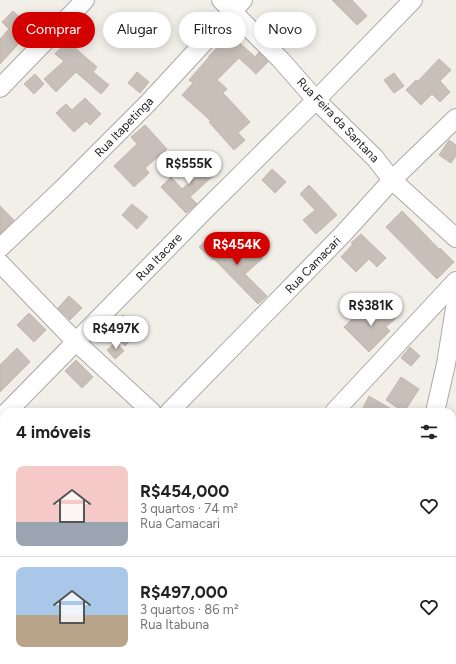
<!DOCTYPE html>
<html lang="pt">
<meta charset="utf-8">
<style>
:root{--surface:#fff;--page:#f2f2f2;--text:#222;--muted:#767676;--line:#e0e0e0;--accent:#d40000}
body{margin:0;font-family:Figtree,sans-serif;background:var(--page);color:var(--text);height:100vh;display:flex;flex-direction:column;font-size:15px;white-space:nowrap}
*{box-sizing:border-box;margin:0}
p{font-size:13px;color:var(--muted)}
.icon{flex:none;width:22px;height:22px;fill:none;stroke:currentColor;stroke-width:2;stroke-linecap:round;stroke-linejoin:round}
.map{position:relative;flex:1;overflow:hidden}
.sheet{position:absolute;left:0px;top:408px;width:456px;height:256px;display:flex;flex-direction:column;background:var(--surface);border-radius:12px 12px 0 0;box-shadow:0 2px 10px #0003}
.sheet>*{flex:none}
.hud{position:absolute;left:12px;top:12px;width:432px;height:36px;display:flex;gap:8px}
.price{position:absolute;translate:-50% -34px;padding:0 9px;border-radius:14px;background:#fff;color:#222;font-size:13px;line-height:26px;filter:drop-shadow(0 1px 2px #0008)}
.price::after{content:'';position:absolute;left:50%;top:24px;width:12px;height:9px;margin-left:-6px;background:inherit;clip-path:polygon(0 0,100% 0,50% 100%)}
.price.active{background:var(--accent);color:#fff}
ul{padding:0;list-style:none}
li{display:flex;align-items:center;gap:12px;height:100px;padding:0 16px}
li+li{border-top:1px solid var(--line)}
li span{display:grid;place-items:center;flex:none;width:112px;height:80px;border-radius:8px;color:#555}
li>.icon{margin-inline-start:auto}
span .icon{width:48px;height:48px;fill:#fffc;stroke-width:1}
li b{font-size:17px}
h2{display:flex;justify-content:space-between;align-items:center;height:48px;padding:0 16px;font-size:17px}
.chip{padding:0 14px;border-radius:18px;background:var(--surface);box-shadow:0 2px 10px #0003;font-size:14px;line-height:36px}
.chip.active{background:var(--accent);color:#fff}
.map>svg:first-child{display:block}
.building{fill:#c7bfb8;stroke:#c4b6ab}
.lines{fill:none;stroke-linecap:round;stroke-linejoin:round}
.street-casing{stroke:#a9a9a9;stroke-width:20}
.street{stroke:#fff;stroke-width:18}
.labels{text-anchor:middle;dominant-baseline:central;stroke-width:3.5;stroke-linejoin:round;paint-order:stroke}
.street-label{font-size:12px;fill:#222;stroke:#fff}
</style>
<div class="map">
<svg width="456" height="664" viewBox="0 0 456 664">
<rect width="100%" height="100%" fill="#f2efe9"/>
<!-- building -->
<g class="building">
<polygon points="332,0 352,0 367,16 357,25"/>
<polygon points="13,11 34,31 24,42 22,40 0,64 0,39 9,29 2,22"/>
<polygon points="230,34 255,57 259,52 268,62 256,74 239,58 217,80 227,89 223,93 250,122 238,133 245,140 234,150 209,122 211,121 182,95 193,83 189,80 209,57 209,56"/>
<polygon points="67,41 97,67 93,72 109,85 101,94 76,72 56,92 44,79 64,61 55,54"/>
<polygon points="439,59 451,70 440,81 450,92 440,102 432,94 421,105 406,90 416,80 417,82"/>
<polygon points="137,72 149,82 140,93 128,83"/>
<polygon points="394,73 404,86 394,93 384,80"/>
<polygon points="35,74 44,84 34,94 24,84"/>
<polygon points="85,98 101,114 90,125 86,121 74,132 56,113 66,104 72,110"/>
<polygon points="145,125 167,149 145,168 149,173 134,187 114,166 137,144 131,137"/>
<polygon points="449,140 456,145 456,156 451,163 439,155"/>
<polygon points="199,154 216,173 190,197 197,204 186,213 161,187 171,177 182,189 201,173 190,162"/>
<polygon points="272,169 286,182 275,193 262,180"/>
<polygon points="309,185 337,215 316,234 303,220 315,210 300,194"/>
<polygon points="132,204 148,217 137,229 122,215"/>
<polygon points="0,206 14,220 0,234"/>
<polygon points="402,211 439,249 440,248 454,262 437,279 386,227"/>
<polygon points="361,234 386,258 377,267 369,259 356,272 341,257 353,244 351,243"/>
<polygon points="209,237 227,255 230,252 234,257 243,249 246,251 252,245 263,258 245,274 267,296 258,304 214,259 213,260 199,247"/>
<polygon points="69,296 82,308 70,320 58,308"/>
<polygon points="365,306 376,317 388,306 398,316 386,327 390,331 369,352 344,327"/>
<polygon points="29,313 46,330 34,342 17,325"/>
<polygon points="123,315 140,331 125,346 109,330"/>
<polygon points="116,342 124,351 115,359 107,350"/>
<polygon points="410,347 420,356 411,366 401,358"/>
<polygon points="17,348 30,362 0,392 0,365"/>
<polygon points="76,360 93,377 82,388 65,371"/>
<polygon points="401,377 419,389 404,412 386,400"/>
<polygon points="369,396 396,412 370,412 363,408"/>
</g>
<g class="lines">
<defs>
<g id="street">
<polyline points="221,0 281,60 316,100 375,158 392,180 456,238"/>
<polyline points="0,88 85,0"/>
<polyline points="0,248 61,190 149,102 243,0"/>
<polyline points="0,263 76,342 152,412"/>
<polyline points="7,412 204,211 316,100 413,0"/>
<polyline points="169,412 343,234 392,180 456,118"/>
<polyline points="334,412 456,281"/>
<polyline points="435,412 446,364 456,302"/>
<polyline points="0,580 4,576"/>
<polyline points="452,646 456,652"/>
<polyline points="89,664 93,660"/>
<polyline points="280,664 285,660"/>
</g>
</defs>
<!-- street casing -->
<use href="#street" class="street-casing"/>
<!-- street -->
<use href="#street" class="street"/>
</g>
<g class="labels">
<!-- street labels -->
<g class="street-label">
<text transform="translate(338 120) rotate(46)">Rua Feira da Santana</text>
<text transform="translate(124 127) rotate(-46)">Rua Itapetinga</text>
<text transform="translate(159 257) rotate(-46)">Rua Itacare</text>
<text transform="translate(313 265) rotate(-46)">Rua Camacari</text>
</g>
</g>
</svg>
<b class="price" style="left:189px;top:185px">R$555K</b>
<b class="price active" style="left:237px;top:266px">R$454K</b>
<b class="price" style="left:371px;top:327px">R$381K</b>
<b class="price" style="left:116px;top:350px">R$497K</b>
<div class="hud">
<a class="chip active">Comprar</a>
<a class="chip">Alugar</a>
<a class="chip">Filtros</a>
<a class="chip">Novo</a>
</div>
<section class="sheet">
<h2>4 imóveis<svg class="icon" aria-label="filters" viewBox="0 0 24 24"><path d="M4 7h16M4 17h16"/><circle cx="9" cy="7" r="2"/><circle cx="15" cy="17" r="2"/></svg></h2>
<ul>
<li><span style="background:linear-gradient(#f6c9c9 70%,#9aa5b1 0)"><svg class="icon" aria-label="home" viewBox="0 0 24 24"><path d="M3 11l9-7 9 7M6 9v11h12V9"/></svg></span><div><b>R$454,000</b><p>3 quartos · 74 m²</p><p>Rua Camacari</p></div><svg class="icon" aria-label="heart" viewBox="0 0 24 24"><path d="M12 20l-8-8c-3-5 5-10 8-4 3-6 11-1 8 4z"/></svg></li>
<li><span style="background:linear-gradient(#a9c7e8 60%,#b9a48a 0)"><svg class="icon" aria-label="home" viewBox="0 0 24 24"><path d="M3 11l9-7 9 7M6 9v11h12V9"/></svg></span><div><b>R$497,000</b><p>3 quartos · 86 m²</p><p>Rua Itabuna</p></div><svg class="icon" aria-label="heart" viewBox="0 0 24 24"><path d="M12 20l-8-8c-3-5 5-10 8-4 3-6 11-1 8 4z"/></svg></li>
</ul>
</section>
</div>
